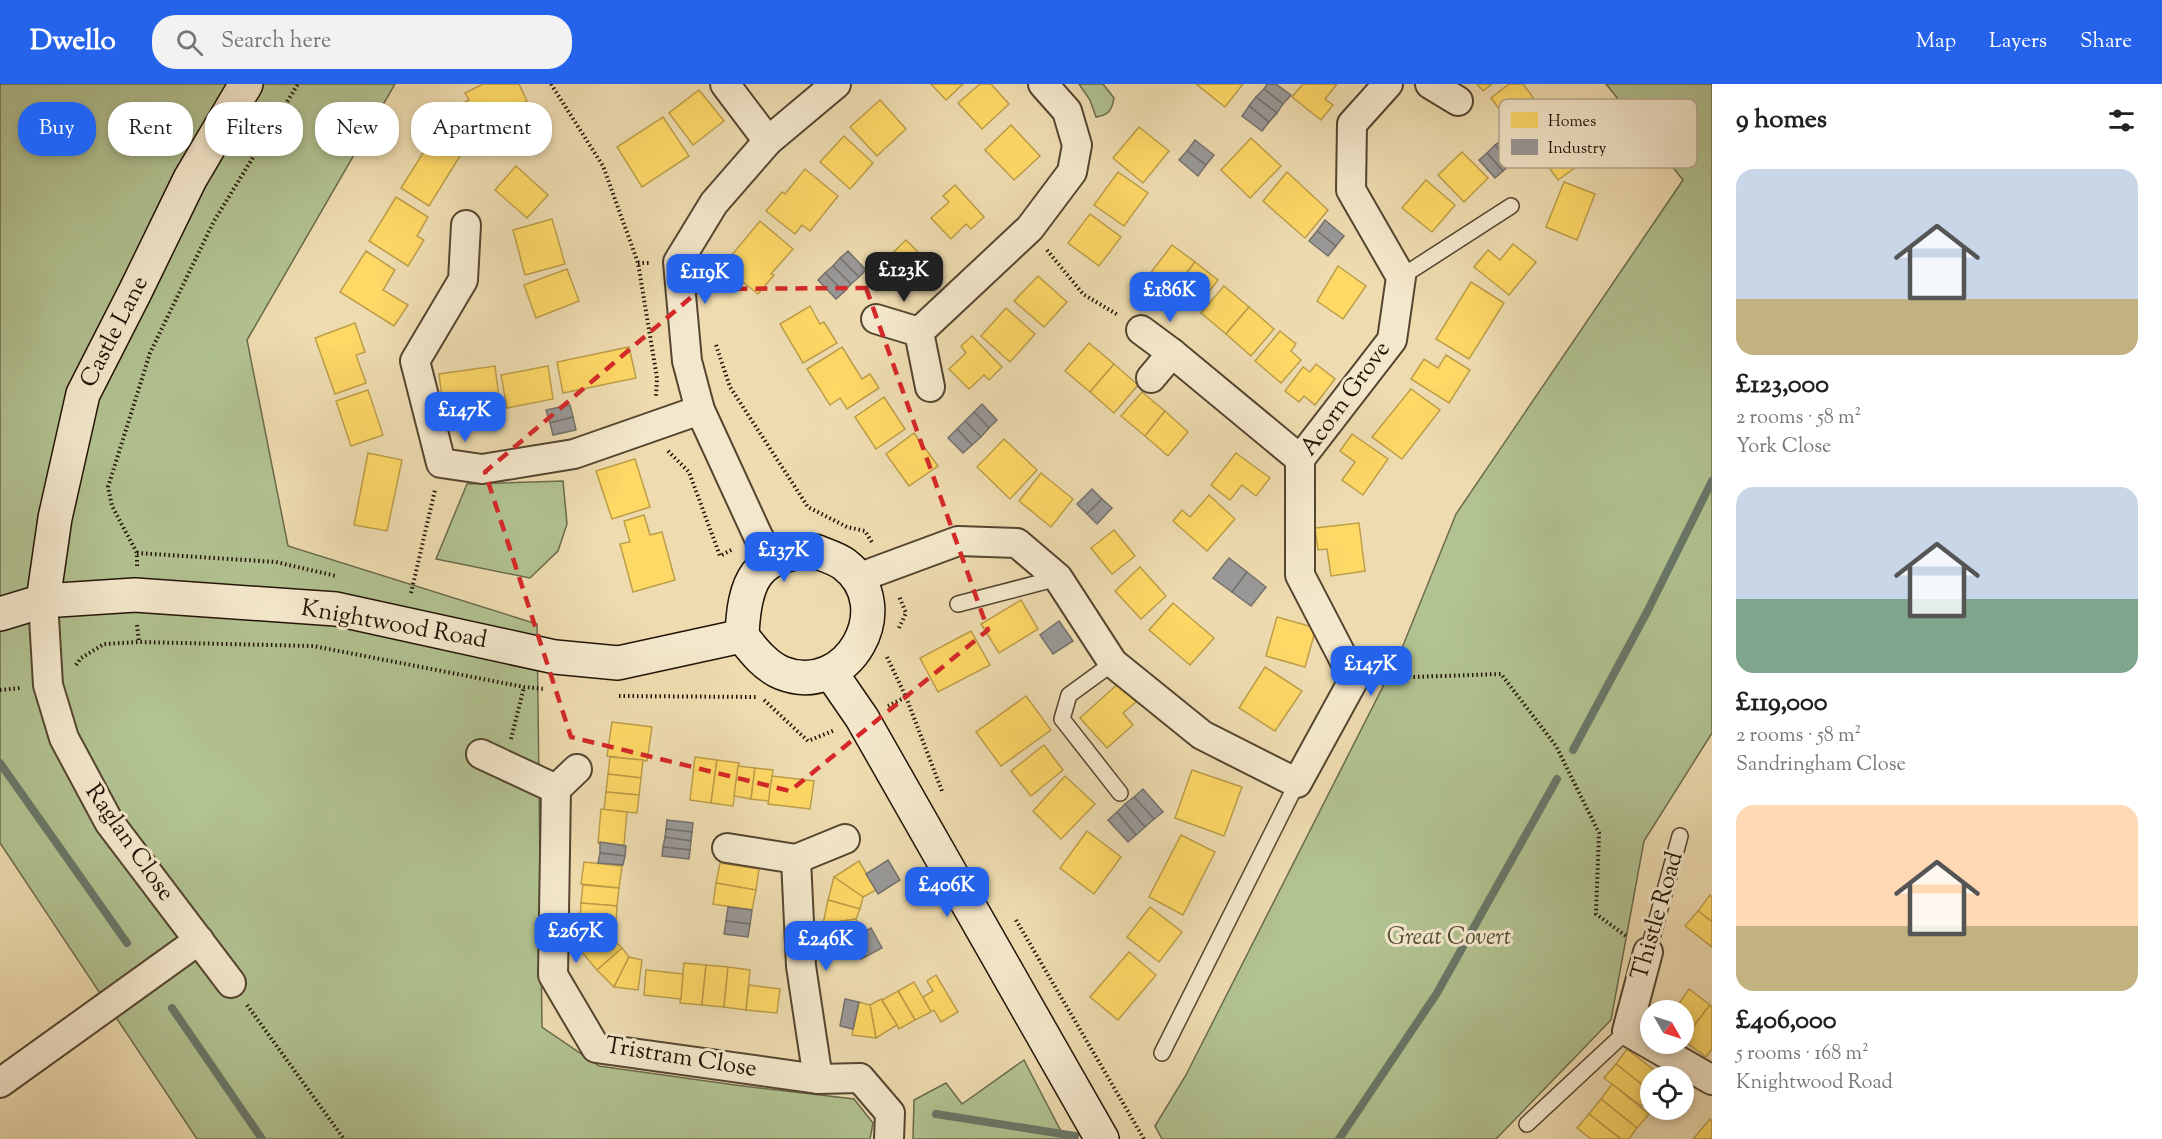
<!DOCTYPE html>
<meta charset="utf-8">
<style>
:root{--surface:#fff;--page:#f2f2f2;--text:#222;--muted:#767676;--accent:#2563eb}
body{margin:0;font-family:"Sorts Mill Goudy",serif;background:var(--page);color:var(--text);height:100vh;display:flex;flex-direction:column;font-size:22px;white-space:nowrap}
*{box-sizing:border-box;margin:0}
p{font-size:20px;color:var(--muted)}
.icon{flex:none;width:33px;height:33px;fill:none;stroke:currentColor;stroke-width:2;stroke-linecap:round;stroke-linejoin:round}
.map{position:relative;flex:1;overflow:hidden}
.details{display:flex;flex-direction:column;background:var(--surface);width:450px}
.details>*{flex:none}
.guide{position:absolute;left:18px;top:18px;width:570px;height:54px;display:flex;gap:12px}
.needle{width:39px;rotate:129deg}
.tools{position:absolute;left:1640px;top:916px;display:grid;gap:12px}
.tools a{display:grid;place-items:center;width:54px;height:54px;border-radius:50%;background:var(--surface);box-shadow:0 3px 9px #0003;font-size:30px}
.price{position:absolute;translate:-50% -51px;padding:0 14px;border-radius:12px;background:var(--accent);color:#fff;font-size:20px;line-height:39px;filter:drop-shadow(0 2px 3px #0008)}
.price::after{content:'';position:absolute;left:50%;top:36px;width:18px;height:14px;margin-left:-9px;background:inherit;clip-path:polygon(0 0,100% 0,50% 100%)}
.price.on{background:#222;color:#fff}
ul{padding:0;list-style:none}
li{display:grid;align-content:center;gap:12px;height:318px;padding:0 24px}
li span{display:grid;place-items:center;height:186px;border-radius:18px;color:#555}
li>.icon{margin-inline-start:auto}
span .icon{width:108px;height:108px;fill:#fffc;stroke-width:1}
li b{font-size:26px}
h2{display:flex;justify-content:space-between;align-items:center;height:72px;padding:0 24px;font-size:26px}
.pill{padding:0 21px;border-radius:24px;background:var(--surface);box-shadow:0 3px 9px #0003;font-size:21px;line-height:54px}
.pill.on{background:var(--accent);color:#fff}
header{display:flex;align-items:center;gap:36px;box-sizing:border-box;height:84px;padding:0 30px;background:var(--accent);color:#fff}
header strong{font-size:28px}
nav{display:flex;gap:33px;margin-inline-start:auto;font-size:21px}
.search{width:420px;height:54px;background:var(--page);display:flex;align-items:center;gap:15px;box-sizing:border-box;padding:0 21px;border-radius:24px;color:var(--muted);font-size:22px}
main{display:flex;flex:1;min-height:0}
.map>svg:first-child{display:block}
.green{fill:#b2c291;stroke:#6a6a4c;stroke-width:1.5}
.homes{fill:#ffd966;stroke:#bd9e49;stroke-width:1.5}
.industry{fill:#999;stroke:#75716d;stroke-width:1.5}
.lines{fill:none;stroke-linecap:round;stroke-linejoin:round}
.stream{stroke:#697869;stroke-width:8}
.lane-casing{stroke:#554530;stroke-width:18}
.street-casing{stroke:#554530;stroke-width:32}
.secondary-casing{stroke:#221306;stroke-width:36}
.path{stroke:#221306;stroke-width:4;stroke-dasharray:1.5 3;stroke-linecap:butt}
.lane{stroke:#f4e8cc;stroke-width:15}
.street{stroke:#f4e8cc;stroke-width:28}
.secondary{stroke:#f4e8cc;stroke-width:33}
.marked{fill:none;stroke:#d62828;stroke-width:4.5;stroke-dasharray:12 8;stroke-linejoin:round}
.labels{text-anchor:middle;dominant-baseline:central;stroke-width:6;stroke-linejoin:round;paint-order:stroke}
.street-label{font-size:24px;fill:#221306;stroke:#f4e8cc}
.park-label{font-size:24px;font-style:italic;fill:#545037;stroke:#f4e8cc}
.key{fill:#f4e8cc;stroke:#b5a891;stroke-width:1.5}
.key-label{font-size:16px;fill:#221306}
</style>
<header>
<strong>Dwello</strong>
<div class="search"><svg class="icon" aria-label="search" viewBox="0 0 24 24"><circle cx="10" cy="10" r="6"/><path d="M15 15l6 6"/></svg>Search here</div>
<nav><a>Map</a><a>Layers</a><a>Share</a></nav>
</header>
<main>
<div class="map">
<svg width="1712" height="1055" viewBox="0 0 1712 1055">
<rect width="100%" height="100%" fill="#eedcb0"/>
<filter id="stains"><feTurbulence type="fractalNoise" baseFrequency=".00333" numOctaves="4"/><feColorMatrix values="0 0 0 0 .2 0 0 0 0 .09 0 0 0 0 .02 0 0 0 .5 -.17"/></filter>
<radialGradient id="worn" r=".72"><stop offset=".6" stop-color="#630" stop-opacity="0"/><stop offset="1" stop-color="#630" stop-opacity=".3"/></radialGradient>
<!-- green -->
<g class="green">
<polygon points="0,0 395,0 247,256 288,462 537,540 542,943 599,982 735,1001 854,1015 873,1039 870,1055 197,1055 0,759"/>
<path d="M 1079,0 L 1103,0 L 1114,14 C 1112,26 1109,31 1096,33 L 1090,16 Z"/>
<polygon points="1606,0 1712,0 1712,649 1644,757 1611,936 1496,1055 1162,1055 1155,1042 1186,991 1400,569 1456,430 1683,96"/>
<polygon points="563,397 567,440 558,467 530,494 436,475 467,400"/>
<polygon points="1024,976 1065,1055 913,1055 914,1016 946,999 962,1020"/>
</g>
<!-- homes -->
<g class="homes">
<polygon points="483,0 519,0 527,17 461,49 450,26 469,16 465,9"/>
<polygon points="931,0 963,0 946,16"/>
<polygon points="980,0 991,0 1009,20 982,45 958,19"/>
<polygon points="1196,0 1243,0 1225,23"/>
<polygon points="1303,0 1337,0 1325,15 1333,21 1321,36 1292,13"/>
<polygon points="1477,0 1492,0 1483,7"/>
<polygon points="1509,0 1523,0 1540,23 1513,44 1491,14"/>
<polygon points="699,6 724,37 693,61 669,29"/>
<polygon points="880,16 906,45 877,72 850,43"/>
<polygon points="663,33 689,72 642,103 617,63"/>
<polygon points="1011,41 1040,72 1014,96 985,66"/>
<polygon points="440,42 468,59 429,122 401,104"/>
<polygon points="1557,42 1583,78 1558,96 1532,60"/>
<polygon points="1139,43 1169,67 1143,99 1113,74"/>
<polygon points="844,52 873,79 850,105 820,78"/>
<polygon points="1251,54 1281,82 1250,114 1221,86"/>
<polygon points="1462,68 1488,94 1464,118 1438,91"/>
<polygon points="516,82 548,111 527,134 495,106"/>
<polygon points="805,85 838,112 810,147 802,141 795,150 766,127 782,108 785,110"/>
<polygon points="1118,88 1148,109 1124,142 1094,121"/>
<polygon points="1287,88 1328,126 1305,154 1263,117"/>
<polygon points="1426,96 1455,121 1432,148 1402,124"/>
<polygon points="1564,98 1595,110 1577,156 1546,143"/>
<polygon points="955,101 984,133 971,145 966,140 951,155 931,134 949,118 943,112"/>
<polygon points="396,113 428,133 417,152 424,156 408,182 369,157"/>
<polygon points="1090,130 1121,153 1099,182 1068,159"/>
<polygon points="552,135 565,180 525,191 513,146"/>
<polygon points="760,137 793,165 771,190 774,191 758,210 729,187 737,178 731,172"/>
<polygon points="906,156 931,181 901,209 877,184"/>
<polygon points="1513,160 1536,178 1509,211 1474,183 1488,166 1500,176"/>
<polygon points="1172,161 1195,178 1172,208 1149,191"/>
<polygon points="366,167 395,186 383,206 408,221 394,242 340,208"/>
<polygon points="1195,178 1218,196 1195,226 1172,208"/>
<polygon points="1338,182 1366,202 1343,235 1317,217"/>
<polygon points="567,185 579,217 536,234 524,201"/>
<polygon points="1038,192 1067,218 1044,243 1014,217"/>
<polygon points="1471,198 1504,219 1469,275 1436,255"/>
<polygon points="1224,202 1249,223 1226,250 1201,229"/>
<polygon points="810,222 820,240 824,238 837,259 803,279 780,240"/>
<polygon points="1249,223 1274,245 1251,272 1226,250"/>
<polygon points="1006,224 1035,250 1010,278 981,252"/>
<polygon points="355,239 365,268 356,271 366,299 335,310 315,254"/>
<polygon points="1280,247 1296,260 1291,267 1301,276 1281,299 1255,277"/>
<polygon points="972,252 1002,283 989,296 984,291 969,305 949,285 966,269 961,262"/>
<polygon points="1089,259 1114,280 1090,308 1065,287"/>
<polygon points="629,263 636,294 563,309 557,278"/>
<polygon points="842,263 862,295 870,290 879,304 847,325 840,314 830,321 807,285"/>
<polygon points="1446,271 1470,286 1449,319 1411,295 1424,275 1438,284"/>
<polygon points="1114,280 1138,301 1114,329 1090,308"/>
<polygon points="1316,280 1335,295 1315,321 1304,312 1299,318 1285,307 1303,283 1310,288"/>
<polygon points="495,282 501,329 468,334 467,326 444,330 439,290"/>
<polygon points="548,282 553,315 507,324 501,291"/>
<polygon points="1411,305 1440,326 1402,375 1372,353"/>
<polygon points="368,306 383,351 351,362 336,317"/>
<polygon points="1142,308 1165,327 1145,352 1121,332"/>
<polygon points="884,313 905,345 876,365 855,333"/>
<polygon points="1165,327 1188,348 1168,372 1145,352"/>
<polygon points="914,349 938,382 909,402 886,370"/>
<polygon points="1352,350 1388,375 1363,411 1342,396 1355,378 1340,367"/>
<polygon points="1004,355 1037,386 1010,415 977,383"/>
<polygon points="368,369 402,376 387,447 354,441"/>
<polygon points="1236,369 1270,394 1256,412 1242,401 1230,416 1211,401"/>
<polygon points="635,375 650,423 612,435 596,387"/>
<polygon points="1041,389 1073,415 1051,443 1019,417"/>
<polygon points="1209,411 1235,435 1207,467 1173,437 1182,426 1190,433"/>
<polygon points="644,431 650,451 662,448 675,496 633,508 620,460 630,458 624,437"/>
<polygon points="1359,439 1365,487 1331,492 1327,465 1318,466 1315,444"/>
<polygon points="1114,446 1135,472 1112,490 1091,464"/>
<polygon points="1140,483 1166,512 1141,535 1115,507"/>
<polygon points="1021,516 1038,545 999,569 981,540"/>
<polygon points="1173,519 1214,554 1190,581 1149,546"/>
<polygon points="1277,533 1316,544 1305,583 1266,572"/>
<polygon points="971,547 990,581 938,608 920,574"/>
<polygon points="1265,583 1302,607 1275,647 1239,624"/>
<polygon points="1119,599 1136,618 1123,629 1133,641 1107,664 1080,634"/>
<polygon points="1026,612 1051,646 1001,682 976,648"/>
<polygon points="612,638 652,643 647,677 607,672"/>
<polygon points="1044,661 1063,686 1031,712 1011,687"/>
<polygon points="610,673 643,676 641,694 608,690"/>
<polygon points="695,673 717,676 711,719 690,716"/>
<polygon points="717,676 739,679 733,722 711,719"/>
<polygon points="738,682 755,684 751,715 734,712"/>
<polygon points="755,684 773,686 769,717 751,715"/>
<polygon points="1192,686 1242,703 1224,752 1175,734"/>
<polygon points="608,690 641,694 639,711 606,708"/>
<polygon points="772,692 814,697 810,725 768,720"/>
<polygon points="1065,692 1095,720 1061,755 1033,727"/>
<polygon points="606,708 639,711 637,729 604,726"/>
<polygon points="601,725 627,728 624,761 598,759"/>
<polygon points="1087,747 1121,773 1094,810 1060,784"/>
<polygon points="1181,751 1215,768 1183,831 1149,813"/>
<polygon points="859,777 876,806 863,813 834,793"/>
<polygon points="584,778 622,782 619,804 581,800"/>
<polygon points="720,779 759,785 756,806 716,799"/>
<polygon points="834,793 863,813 860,825 828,816"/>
<polygon points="716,799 756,806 752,826 713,820"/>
<polygon points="583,801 619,804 617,822 581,819"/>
<polygon points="1710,811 1712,813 1712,838 1698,827"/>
<polygon points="828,816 860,825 856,835 823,840"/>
<polygon points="581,819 617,822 616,841 580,838"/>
<polygon points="1150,823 1182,848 1159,878 1127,853"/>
<polygon points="1698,827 1712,838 1712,863 1685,842"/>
<polygon points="856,835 862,849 836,863 823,840"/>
<polygon points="583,838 616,841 614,856 581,867"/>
<polygon points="614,856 622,864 597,886 581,867"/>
<polygon points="622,864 629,873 614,903 597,886"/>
<polygon points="1129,868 1156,891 1118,936 1090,913"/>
<polygon points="629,873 642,876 638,906 614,903"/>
<polygon points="684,879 706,881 702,921 680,919"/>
<polygon points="706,881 728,883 724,923 702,921"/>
<polygon points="728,883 750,886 746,926 724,923"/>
<polygon points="646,886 683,890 681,915 644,911"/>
<polygon points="936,891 958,928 941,938 934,926 931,928 923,913 933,907 927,897"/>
<polygon points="914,898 931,928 915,936 898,907"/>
<polygon points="749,901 780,905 777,929 746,926"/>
<polygon points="1689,905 1710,921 1683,956 1683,927 1674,927"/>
<polygon points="898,907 915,936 899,945 882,916"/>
<polygon points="881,915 897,941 876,954 870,921"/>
<polygon points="859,918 870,921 876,954 852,951"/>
<polygon points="1710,921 1712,923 1712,965 1706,973 1683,956"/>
<polygon points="1627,965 1663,993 1650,993 1650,1007 1616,980"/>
<polygon points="1616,980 1650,1007 1650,1011 1641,1022 1604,994"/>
<polygon points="1612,1000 1649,1030 1637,1044 1601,1015"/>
<polygon points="1601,1015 1637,1044 1629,1055 1621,1055 1589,1030"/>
<polygon points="1589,1030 1621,1055 1591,1055 1577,1044"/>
<polygon points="1710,1035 1712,1037 1712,1055 1693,1055"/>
</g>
<!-- industry -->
<g class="industry">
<polygon points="1267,0 1276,0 1291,11 1283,20 1264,5"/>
<polygon points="1264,5 1283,20 1277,29 1256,13"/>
<polygon points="1256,13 1277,29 1269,38 1249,22"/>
<polygon points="1249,22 1269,38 1262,47 1242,32"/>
<polygon points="1504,55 1520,74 1511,80 1495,61"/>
<polygon points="1195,56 1214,71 1206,81 1187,67"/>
<polygon points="1495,61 1511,80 1503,87 1487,69"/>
<polygon points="1187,67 1206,81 1198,92 1179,76"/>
<polygon points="1487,69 1503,87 1495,94 1479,76"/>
<polygon points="1325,136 1344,152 1336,162 1317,147"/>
<polygon points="1317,147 1336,162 1328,172 1309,157"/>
<polygon points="848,167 866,186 859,193 840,174"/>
<polygon points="840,174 859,193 851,200 833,182"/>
<polygon points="833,182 851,200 844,208 825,189"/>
<polygon points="825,189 844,208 836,215 818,196"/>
<polygon points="982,320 997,336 989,344 974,328"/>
<polygon points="570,321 573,333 550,339 546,326"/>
<polygon points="974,328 989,344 981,353 965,337"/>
<polygon points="573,333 576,346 553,351 550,339"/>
<polygon points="965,337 981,353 972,361 957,345"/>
<polygon points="957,345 972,361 963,369 948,354"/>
<polygon points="1092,405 1102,415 1087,430 1077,420"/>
<polygon points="1102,415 1112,424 1097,440 1087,430"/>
<polygon points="1229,474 1247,488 1232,508 1213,494"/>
<polygon points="1247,488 1266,503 1251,522 1232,508"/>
<polygon points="1059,537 1073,557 1053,570 1040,551"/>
<polygon points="1143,705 1163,728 1154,735 1134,713"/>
<polygon points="1134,713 1154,735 1145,743 1125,720"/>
<polygon points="1125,720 1145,743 1136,751 1117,728"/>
<polygon points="1117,728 1136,751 1128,758 1108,736"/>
<polygon points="667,736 693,739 692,748 666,745"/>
<polygon points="666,745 692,748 691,757 665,753"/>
<polygon points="665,753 691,757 690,766 663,763"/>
<polygon points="600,758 626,762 625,772 600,769"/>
<polygon points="663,763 690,766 689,775 662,772"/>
<polygon points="600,769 625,772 623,781 598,779"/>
<polygon points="888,776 900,796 878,810 866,790"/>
<polygon points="728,823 752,826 750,840 726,837"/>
<polygon points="726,837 750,840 748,853 724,850"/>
<polygon points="871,844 882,864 861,875 850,855"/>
<polygon points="845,915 859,918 853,945 840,942"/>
</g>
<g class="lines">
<!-- stream -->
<g class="stream">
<polyline points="1573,666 1647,528 1712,397"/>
<polyline points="0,679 127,859"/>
<polyline points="172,924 262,1055"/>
<polyline points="936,1030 1075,1052"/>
<polyline points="1339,1055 1437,909 1557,695"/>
</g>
<defs>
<g id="lane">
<polyline points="1401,193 1511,122"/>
<polyline points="958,520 1058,494"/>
<polyline points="1113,579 1069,611 1062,635 1120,709"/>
<polyline points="1648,868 1680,752"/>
<polyline points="1162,969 1297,699"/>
<polyline points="1527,1040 1627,947"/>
</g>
<g id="street">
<polyline points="725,0 768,57"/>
<polyline points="1430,0 1458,17"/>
<polyline points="466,141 463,196 415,277 441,379 482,385 574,370 700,326"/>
<polyline points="876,235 919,248"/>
<polyline points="1141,246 1172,269"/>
<polyline points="1151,294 1172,269 1300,375"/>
<polyline points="930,303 919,248 1030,144 1072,88 1077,61 1067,27 1043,0"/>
<polyline points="772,476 758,452 700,326 687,277 678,178 714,119 768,57 836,0"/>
<polyline points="858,494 958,457 1017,459 1058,494 1113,579 1202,651 1297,699 1354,595 1300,491 1300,375 1392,256 1401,193 1351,106 1352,40 1388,0"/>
<polyline points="43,517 48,601 64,654 109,738 231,899"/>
<polyline points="481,670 556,705 553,891 596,964 818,995"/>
<polyline points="556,705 577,685"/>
<polyline points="727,764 796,775 801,882 818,995 860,994 890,1029 889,1055"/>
<polyline points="796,775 845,755"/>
<polyline points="1648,868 1627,947 1712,996"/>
<polyline points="0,999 199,856"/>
</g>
<g id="secondary">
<path d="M 815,467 C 824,471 836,474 844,480 C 900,522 848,615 782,589 C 765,582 753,566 742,552 C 744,498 755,469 815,467 Z"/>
<polyline points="43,517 55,434 83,310 135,208 190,95 246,0"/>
<polyline points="0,530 43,517 135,511 336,525 555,573 618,579 742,552"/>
<polyline points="831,589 862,634 1102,1055"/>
</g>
</defs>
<!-- lane casing -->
<use href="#lane" class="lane-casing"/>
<!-- street casing -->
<use href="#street" class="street-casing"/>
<!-- secondary casing -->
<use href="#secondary" class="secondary-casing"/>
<!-- path -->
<g class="path">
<polyline points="551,0 603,82 638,179 657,294 656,312"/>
<polyline points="1047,166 1083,210 1118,231"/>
<polyline points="638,179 649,179"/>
<polyline points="716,261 730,303 808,423 847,443 865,447 873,460"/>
<polyline points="668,367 689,388 720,472 733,465"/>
<polyline points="137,469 276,478 336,492"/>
<polyline points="137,482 137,469 112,422 108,403 150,269 214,137 298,0"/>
<polyline points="411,509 435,406"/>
<polyline points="137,541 139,558"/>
<polyline points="899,544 906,529 899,512"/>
<polyline points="887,573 906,613 888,622"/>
<polyline points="76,581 81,574 104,560 139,558 313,562 524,603 545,605"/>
<polyline points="1382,594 1501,590 1556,662 1599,749 1596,830 1626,852"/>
<polyline points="0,606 20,604"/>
<polyline points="619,612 758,613"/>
<polyline points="906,613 942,707"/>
<polyline points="764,616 808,657 835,646"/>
<polyline points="511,655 524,603"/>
<polyline points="1016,836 1144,1055"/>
<polyline points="247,921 344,1055"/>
</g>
<!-- lane -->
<use href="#lane" class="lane"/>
<!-- street -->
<use href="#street" class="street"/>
<!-- secondary -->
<use href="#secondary" class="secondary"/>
</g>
<!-- marked area -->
<path class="marked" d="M 866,204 L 988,546 L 790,707 L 571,653 L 485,388 L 701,205 Z"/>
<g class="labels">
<!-- street labels -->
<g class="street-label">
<text transform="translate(115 248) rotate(-63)">Castle Lane</text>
<text transform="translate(1346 315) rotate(-54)">Acorn Grove</text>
<text transform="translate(394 541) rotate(10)">Knightwood Road</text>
<text transform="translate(129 759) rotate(55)">Raglan Close</text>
<text transform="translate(1658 832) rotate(-74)">Thistle Road</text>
<text transform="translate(681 974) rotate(9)">Tristram Close</text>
</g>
<!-- park labels -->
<g class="park-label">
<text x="1449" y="854">Great Covert</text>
</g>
</g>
<!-- legend -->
<rect x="1499" y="15" width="198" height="69" rx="9" class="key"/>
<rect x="1511" y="28" width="27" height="16" fill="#ffd966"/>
<rect x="1511" y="55" width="27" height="16" fill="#999"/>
<g class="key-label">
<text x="1548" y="42">Homes</text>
<text x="1548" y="69">Industry</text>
</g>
<rect width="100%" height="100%" filter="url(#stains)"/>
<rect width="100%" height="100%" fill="url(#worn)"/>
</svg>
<div class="tools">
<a><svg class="needle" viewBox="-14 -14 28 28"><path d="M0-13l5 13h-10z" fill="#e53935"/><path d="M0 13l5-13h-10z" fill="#767676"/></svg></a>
<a><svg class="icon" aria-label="locate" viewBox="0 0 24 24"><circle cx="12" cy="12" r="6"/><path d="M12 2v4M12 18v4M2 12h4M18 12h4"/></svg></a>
</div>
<b class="price on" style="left:904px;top:219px">£123K</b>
<b class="price" style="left:705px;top:221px">£119K</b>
<b class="price" style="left:1170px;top:239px">£186K</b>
<b class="price" style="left:465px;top:359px">£147K</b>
<b class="price" style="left:784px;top:499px">£137K</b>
<b class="price" style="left:1371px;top:613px">£147K</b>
<b class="price" style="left:947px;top:834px">£406K</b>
<b class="price" style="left:576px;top:880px">£267K</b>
<b class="price" style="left:826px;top:888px">£246K</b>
<div class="guide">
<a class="pill on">Buy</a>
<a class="pill">Rent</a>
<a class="pill">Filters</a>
<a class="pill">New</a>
<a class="pill">Apartment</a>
</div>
</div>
<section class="details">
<h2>9 homes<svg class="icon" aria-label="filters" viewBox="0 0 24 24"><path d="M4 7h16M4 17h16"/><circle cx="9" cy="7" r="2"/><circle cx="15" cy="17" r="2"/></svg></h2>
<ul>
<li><span style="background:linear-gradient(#c9d6e8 70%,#c2b280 0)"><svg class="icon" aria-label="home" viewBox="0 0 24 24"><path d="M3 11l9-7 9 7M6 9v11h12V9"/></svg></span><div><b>£123,000</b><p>2 rooms · 58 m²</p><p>York Close</p></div></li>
<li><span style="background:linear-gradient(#c9d6e8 60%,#7fa58c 0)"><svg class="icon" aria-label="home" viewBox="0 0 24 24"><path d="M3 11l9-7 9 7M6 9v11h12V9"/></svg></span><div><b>£119,000</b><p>2 rooms · 58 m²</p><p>Sandringham Close</p></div></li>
<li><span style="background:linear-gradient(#ffd9b3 65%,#c2b280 0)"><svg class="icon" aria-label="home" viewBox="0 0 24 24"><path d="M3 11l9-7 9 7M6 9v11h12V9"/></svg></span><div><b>£406,000</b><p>5 rooms · 168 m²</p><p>Knightwood Road</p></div></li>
</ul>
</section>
</main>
